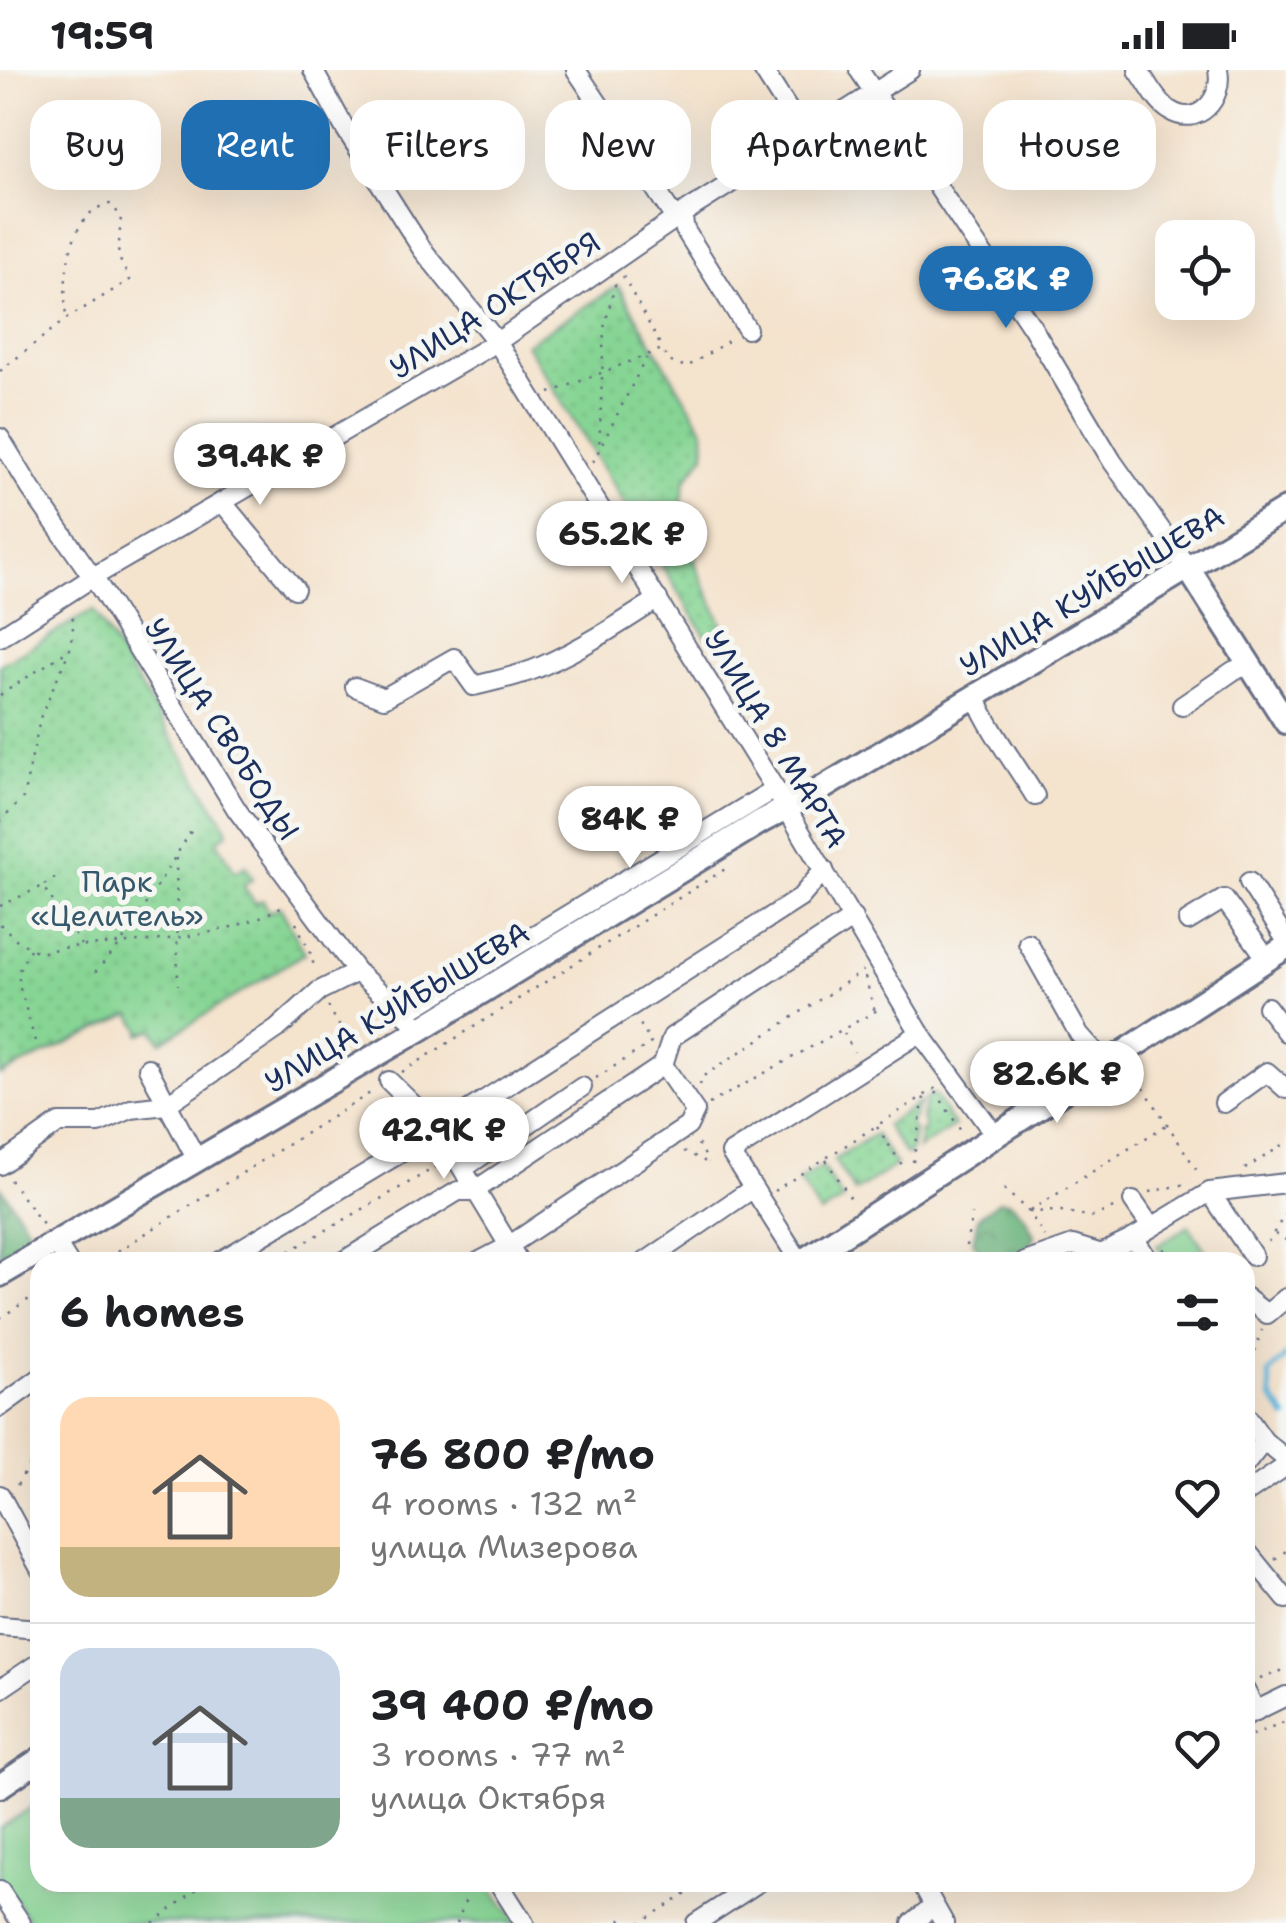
<!DOCTYPE html>
<meta charset="utf-8">
<style>
:root{--surface:#fff;--page:#f2f2f2;--text:#202124;--muted:#757577;--line:#e0e0e0;--accent:#1f6fb2}
body{margin:0;font-family:"Shantell Sans",sans-serif;background:var(--page);color:var(--text);height:100vh;display:flex;flex-direction:column;font-size:38px;white-space:nowrap}
*{box-sizing:border-box;margin:0}
p{font-size:32px;color:var(--muted)}
.icon{flex:none;width:55px;height:55px;fill:none;stroke:currentColor;stroke-width:2;stroke-linecap:round;stroke-linejoin:round}
.map{position:relative;flex:1;overflow:hidden}
.details{position:absolute;left:30px;top:1182px;width:1225px;height:640px;display:flex;flex-direction:column;background:var(--surface);border-radius:30px;box-shadow:0 10px 40px #0002}
.details>*{flex:none}
.top-card{position:absolute;left:30px;top:30px;width:1228px;height:90px;display:flex;gap:20px}
.fabs{position:absolute;left:1155px;top:150px;display:grid;gap:20px}
.fabs a{display:grid;place-items:center;width:100px;height:100px;border-radius:20px;background:var(--surface);box-shadow:0 10px 40px #0002;font-size:50px}
.price{position:absolute;translate:-50% -85px;padding:0 22px;border-radius:35px;background:#fff;color:#222;font-size:32px;line-height:65px;filter:drop-shadow(0 2px 5px #0008)}
.price::after{content:'';position:absolute;left:50%;top:60px;width:30px;height:22px;margin-left:-15px;background:inherit;clip-path:polygon(0 0,100% 0,50% 100%)}
.price.selected{background:var(--accent);color:#fff}
ul{padding:0;list-style:none}
li{display:flex;align-items:center;gap:30px;height:250px;padding:0 30px}
li+li{border-top:2px solid var(--line)}
li span{display:grid;place-items:center;flex:none;width:280px;height:200px;border-radius:30px;color:#555}
li>.icon{margin-inline-start:auto}
span .icon{width:120px;height:120px;fill:#fffc;stroke-width:1}
li b{font-size:42px}
h2{display:flex;justify-content:space-between;align-items:center;height:120px;padding:0 30px;font-size:42px}
.pill{padding:0 35px;border-radius:30px;background:var(--surface);box-shadow:0 10px 40px #0002;font-size:35px;line-height:90px}
.pill.selected{background:var(--accent);color:#fff}
.status{display:flex;justify-content:space-between;align-items:center;height:70px;padding:0 50px;background:var(--surface);direction:ltr}
.status svg{height:28px;fill:currentColor}
.map>svg:first-child{display:block}
.grass{fill:url(#grass-dots);stroke:#518279;stroke-width:2.5}
.forest{fill:url(#forest-crowns);stroke:#44726e;stroke-width:2.5}
.garden{fill:#87d594;stroke:#518279;stroke-width:2.5}
.lines{fill:none;stroke-linecap:round;stroke-linejoin:round}
.stream{stroke:#63bae0;stroke-width:5}
.minor-casing{stroke:#676e85;stroke-width:22}
.major-casing{stroke:#676e85;stroke-width:28}
.path{stroke:#676e85;stroke-width:2.5;stroke-dasharray:2.5 8;stroke-linecap:butt}
.minor{stroke:#fff;stroke-width:18}
.major{stroke:#fff;stroke-width:22}
.labels{text-anchor:middle;dominant-baseline:central;stroke-width:10;stroke-linejoin:round;paint-order:stroke}
.street-label{font-size:30px;fill:#1b2f5e;stroke:#f6f6f2}
.park-label{font-size:30px;fill:#36586c;stroke:#f6f6f2}
</style>
<div class="status"><b>19:59</b><svg viewBox="0 0 49 12"><path d="M0 12V9h3v3zM5 12V6h3v6zM10 12V3h3v9zM15 12V0h3v12zM26 1h20v11H26zM47 4h2v5h-2z"/></svg></div>
<div class="map">
<svg width="1286" height="1853" viewBox="0 0 1286 1853">
<defs>
<pattern id="grass-dots" width="8" height="8" patternUnits="userSpaceOnUse" patternTransform="scale(2.5)"><rect width="8" height="8" fill="#87d594"/><path d="M2 2h.1M6 6h.1" fill="none" stroke="#74b782" stroke-width="1.8" stroke-linecap="round"/></pattern>
<pattern id="forest-crowns" width="20" height="18" patternUnits="userSpaceOnUse" patternTransform="scale(2.5)"><rect width="20" height="18" fill="#6db67e"/><path d="M2 6a3 3 0 1 1 6 0M12 15a3 3 0 1 1 6 0" fill="none" stroke="#59946a"/></pattern>
</defs>
<rect width="100%" height="100%" fill="#f6f6f2"/>
<filter id="ink" filterUnits="userSpaceOnUse"><feTurbulence type="fractalNoise" baseFrequency=".01" numOctaves="2"/><feDisplacementMap in="SourceGraphic" scale="20" xChannelSelector="R" yChannelSelector="G"/><feConvolveMatrix kernelMatrix="1 2 1 2 8 2 1 2 1" color-interpolation-filters="sRGB"/></filter>
<filter id="wash" filterUnits="userSpaceOnUse"><feTurbulence type="fractalNoise" baseFrequency=".0048" numOctaves="4" result="noise"/><feDisplacementMap in="SourceGraphic" scale="40" xChannelSelector="R" yChannelSelector="G"/><feGaussianBlur stdDeviation="2.25" result="paint"/><feColorMatrix in="noise" values="0 0 0 0 0 0 0 0 0 0 0 0 0 0 0 0 0 1.4 0 .05"/><feComposite in="paint" operator="in"/></filter>
<g filter="url(#wash)">
<rect width="100%" height="100%" fill="#f4e3cd"/>
<!-- grass -->
<g class="grass">
<polygon points="618,216 704,360 705,384 685,411 680,443 698,501 724,558 708,570 526,274"/>
<polygon points="93,540 227,758 228,763 217,770 235,802 246,796 253,809 243,815 255,833 263,830 269,842 280,837 305,883 161,972 153,959 140,964 141,960 131,944 0,1005 0,595"/>
<polygon points="934,1024 954,1056 918,1079 921,1061 925,1059 922,1048 926,1029"/>
<polygon points="920,1032 910,1055 914,1061 911,1082 906,1085 885,1055"/>
<polygon points="875,1064 896,1095 855,1122 834,1090"/>
<polygon points="822,1097 843,1130 820,1144 799,1111"/>
</g>
<!-- forest -->
<g class="forest">
<polygon points="0,1116 34,1167 0,1185"/>
<polygon points="999,1131 1010,1132 1024,1145 1034,1165 1030,1177 1013,1186 984,1185 973,1172 978,1147"/>
</g>
<!-- garden -->
<g class="garden">
<polygon points="1189,1156 1213,1192 1168,1192 1157,1176"/>
<polygon points="40,1732 40,1812 487,1813 517,1853 32,1853 0,1810 0,1758"/>
</g>
<g class="lines">
<!-- stream -->
<polyline class="stream" points="1286,1286 1269,1303 1271,1326 1286,1348"/>
</g>
</g>
<g filter="url(#ink)">
<g class="lines">
<defs>
<g id="minor">
<polyline points="313,0 343,55 422,179 497,272 775,719 920,963 995,1065"/>
<polyline points="576,0 676,150"/>
<polyline points="763,0 805,66"/>
<polyline points="859,0 1032,257 1112,391 1188,498"/>
<path d="M 1138,0 C 1147,12 1156,32 1169,40 C 1198,59 1224,28 1218,0"/>
<polyline points="682,144 685,160 747,259"/>
<polyline points="0,368 31,419 101,519 237,740 357,902 421,959"/>
<polyline points="222,432 295,519"/>
<polyline points="0,567 93,507 497,272 682,144 910,0"/>
<path d="M 355,617 L 384,628 L 454,588 L 474,616 C 496,610 521,606 542,596 C 583,578 621,553 658,529"/>
<path d="M 975,626 C 990,661 1015,693 1035,726"/>
<polyline points="1182,636 1233,601 1251,594"/>
<polyline points="1249,812 1286,870"/>
<polyline points="1188,851 1224,829 1267,889"/>
<polyline points="1028,873 1079,964 1105,993"/>
<polyline points="1267,937 1286,962"/>
<polyline points="404,944 775,719"/>
<polyline points="148,998 197,1090"/>
<polyline points="389,1011 439,1060 519,1192"/>
<polyline points="1224,1033 1267,1002 1286,1019"/>
<polyline points="0,1095 59,1053 99,1053 131,1039 166,1035 277,959 319,921 357,902"/>
<polyline points="464,1098 582,1017"/>
<polyline points="1210,1122 1253,1186"/>
<polyline points="1133,1131 1151,1157"/>
<polyline points="1134,1168 1150,1192"/>
<polyline points="56,1173 68,1192"/>
<polyline points="219,1192 425,1068 800,828 824,800"/>
<polyline points="342,1192 458,1121 474,1121 663,995 672,967 853,848"/>
<polyline points="478,1192 507,1177 688,1056 695,1041 663,995"/>
<polyline points="645,1192 752,1119"/>
<polyline points="800,1192 731,1083 920,963"/>
<polyline points="1025,1192 1073,1175 1099,1183"/>
<polyline points="1084,1192 1134,1168 1210,1122 1286,1113"/>
<polyline points="1245,1227 1267,1244 1286,1228"/>
<polyline points="0,1337 40,1308"/>
<polyline points="1245,1344 1264,1371 1286,1389"/>
<polyline points="1245,1395 1264,1371"/>
<polyline points="1245,1424 1286,1396"/>
<polyline points="0,1425 40,1499"/>
<polyline points="1245,1479 1286,1529"/>
<polyline points="0,1556 40,1559"/>
<polyline points="0,1619 40,1592"/>
<polyline points="1245,1620 1256,1641"/>
<polyline points="1245,1646 1286,1626"/>
<polyline points="498,1812 524,1853"/>
<polyline points="921,1812 944,1853"/>
<polyline points="0,1821 21,1853"/>
<polyline points="696,1853 759,1812"/>
<polyline points="912,1853 933,1836"/>
</g>
<g id="major">
<polyline points="1188,498 1286,652"/>
<polyline points="801,1192 1286,877"/>
<polyline points="0,1205 421,959 762,751 806,728 1286,439"/>
<polyline points="0,1716 40,1689"/>
</g>
</defs>
<!-- minor casing -->
<use href="#minor" class="minor-casing"/>
<!-- major casing -->
<use href="#major" class="major-casing"/>
<!-- path -->
<g class="path">
<polyline points="623,206 662,278"/>
<path d="M 0,301 L 66,249 L 130,210 L 118,186 L 121,146 L 110,134 C 66,141 63,213 66,249"/>
<polyline points="550,323 662,279 668,291 687,297 731,269"/>
<polyline points="599,383 604,258 616,211"/>
<polyline points="593,392 646,288"/>
<polyline points="0,625 69,580"/>
<polyline points="0,752 23,728 41,645 70,579 74,550 70,545"/>
<polyline points="176,788 178,915"/>
<polyline points="44,815 55,808"/>
<polyline points="0,836 43,816 81,875"/>
<polyline points="296,853 311,884 315,901"/>
<path d="M 0,854 L 18,871 L 40,883 C 71,874 86,877 117,874 C 173,869 236,864 284,835"/>
<polyline points="30,879 19,900 19,914 35,971"/>
<polyline points="95,902 121,874 193,758"/>
<polyline points="865,907 875,942"/>
<polyline points="328,936 340,957 357,973"/>
<polyline points="844,963 854,982"/>
<polyline points="402,1002 730,796"/>
<polyline points="596,1008 651,973 640,954"/>
<polyline points="1138,1009 1200,1105"/>
<polyline points="700,1015 702,1007 863,901"/>
<polyline points="936,1022 961,1061"/>
<polyline points="709,1034 881,938"/>
<polyline points="877,1057 904,1098"/>
<polyline points="698,1074 709,1092"/>
<polyline points="684,1081 710,1094"/>
<polyline points="826,1090 853,1132"/>
<polyline points="913,1092 924,1027"/>
<polyline points="1245,1099 1286,1073"/>
<polyline points="10,1110 44,1156"/>
<polyline points="1004,1119 1029,1142 1045,1167"/>
<polyline points="774,1121 936,1018"/>
<polyline points="1150,1122 1186,1114"/>
<polyline points="1030,1141 1168,1054"/>
<polyline points="1029,1142 1061,1141 1092,1147 1116,1137"/>
<polyline points="1275,1164 1286,1170"/>
<polyline points="1268,1172 1286,1143"/>
<polyline points="1163,1179 1188,1192"/>
<polyline points="100,1192 375,1020"/>
<polyline points="271,1192 441,1094"/>
<polyline points="955,1192 964,1186 972,1144"/>
<polyline points="0,1248 40,1222"/>
<polyline points="1245,1311 1262,1260"/>
<polyline points="17,1415 40,1377"/>
<polyline points="1275,1489 1286,1481"/>
<polyline points="1260,1609 1286,1599"/>
<polyline points="1252,1665 1286,1651"/>
<polyline points="601,1812 605,1821"/>
<polyline points="620,1849 623,1853"/>
<polyline points="153,1853 206,1812"/>
<polyline points="457,1853 466,1829 462,1812"/>
<polyline points="639,1853 706,1812"/>
</g>
<!-- minor -->
<use href="#minor" class="minor"/>
<!-- major -->
<use href="#major" class="major"/>
</g>
</g>
<g class="labels">
<!-- street labels -->
<g class="street-label">
<text transform="translate(495 235) rotate(-33)">УЛИЦА ОКТЯБРЯ</text>
<text transform="translate(1092 521) rotate(-31)">УЛИЦА КУЙБЫШЕВА</text>
<text transform="translate(222 659) rotate(57)">УЛИЦА СВОБОДЫ</text>
<text transform="translate(776 669) rotate(59)">УЛИЦА 8 МАРТА</text>
<text transform="translate(397 937) rotate(-31)">УЛИЦА КУЙБЫШЕВА</text>
</g>
<!-- park labels -->
<g class="park-label">
<text x="117" y="811">Парк<tspan x="117" dy="34">«Целитель»</tspan></text>
</g>
</g>
</svg>
<div class="fabs">
<a><svg class="icon" aria-label="locate" viewBox="0 0 24 24"><circle cx="12" cy="12" r="6"/><path d="M12 2v4M12 18v4M2 12h4M18 12h4"/></svg></a>
</div>
<b class="price selected" style="left:1006px;top:261px">76.8K ₽</b>
<b class="price" style="left:260px;top:438px">39.4K ₽</b>
<b class="price" style="left:622px;top:516px">65.2K ₽</b>
<b class="price" style="left:630px;top:801px">84K ₽</b>
<b class="price" style="left:1057px;top:1056px">82.6K ₽</b>
<b class="price" style="left:444px;top:1112px">42.9K ₽</b>
<div class="top-card">
<a class="pill">Buy</a>
<a class="pill selected">Rent</a>
<a class="pill">Filters</a>
<a class="pill">New</a>
<a class="pill">Apartment</a>
<a class="pill">House</a>
</div>
<section class="details">
<h2>6 homes<svg class="icon" aria-label="filters" viewBox="0 0 24 24"><path d="M4 7h16M4 17h16"/><circle cx="9" cy="7" r="2"/><circle cx="15" cy="17" r="2"/></svg></h2>
<ul>
<li><span style="background:linear-gradient(#ffd9b3 75%,#c2b280 0)"><svg class="icon" aria-label="home" viewBox="0 0 24 24"><path d="M3 11l9-7 9 7M6 9v11h12V9"/></svg></span><div><b>76 800 ₽/mo</b><p>4 rooms · 132 m²</p><p>улица Мизерова</p></div><svg class="icon" aria-label="heart" viewBox="0 0 24 24"><path d="M12 20l-8-8c-3-5 5-10 8-4 3-6 11-1 8 4z"/></svg></li>
<li><span style="background:linear-gradient(#c9d6e8 75%,#7fa58c 0)"><svg class="icon" aria-label="home" viewBox="0 0 24 24"><path d="M3 11l9-7 9 7M6 9v11h12V9"/></svg></span><div><b>39 400 ₽/mo</b><p>3 rooms · 77 m²</p><p>улица Октября</p></div><svg class="icon" aria-label="heart" viewBox="0 0 24 24"><path d="M12 20l-8-8c-3-5 5-10 8-4 3-6 11-1 8 4z"/></svg></li>
</ul>
</section>
</div>
